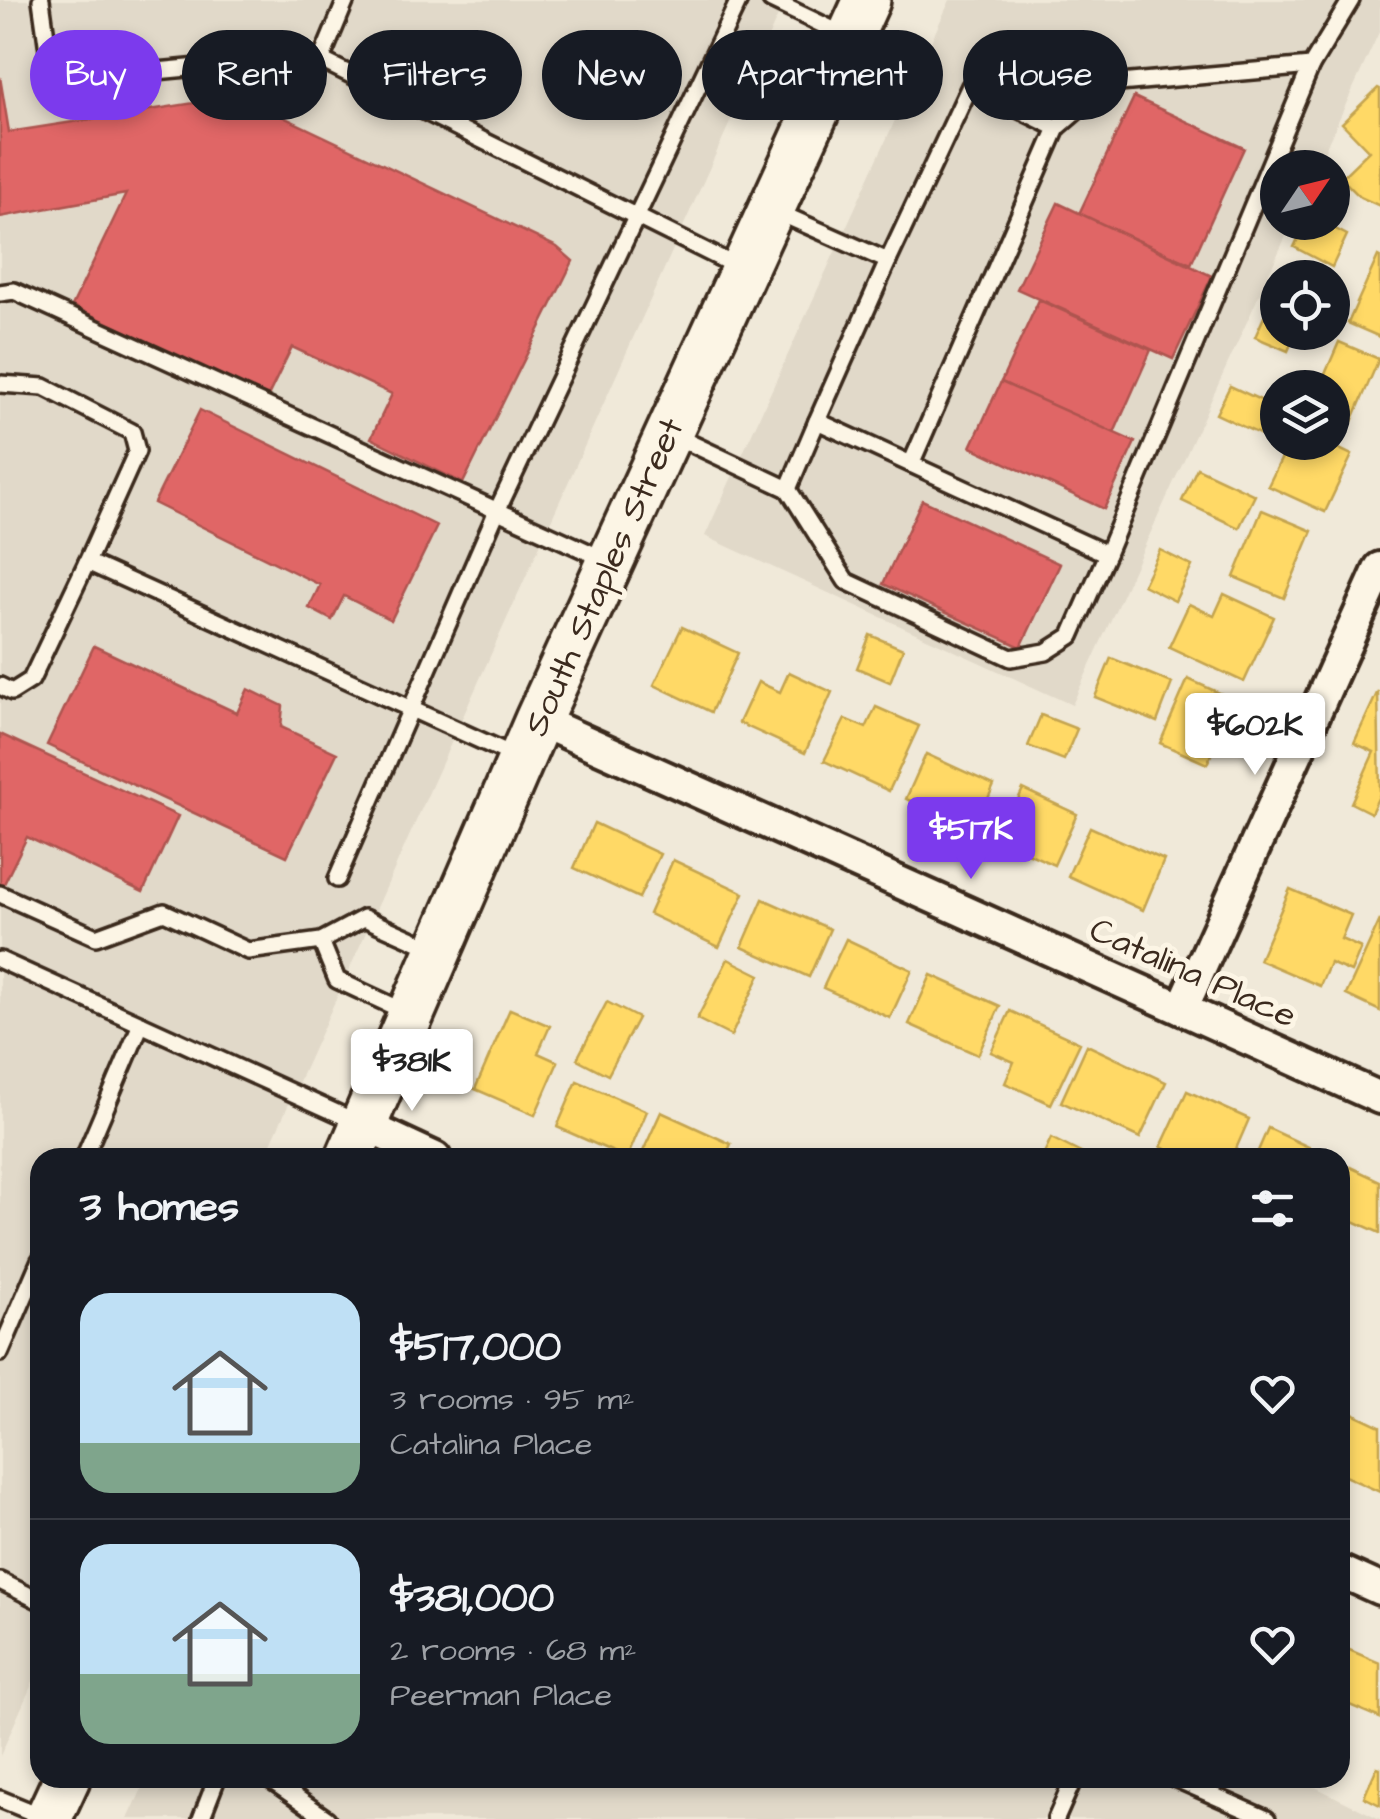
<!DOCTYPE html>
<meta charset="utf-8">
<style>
:root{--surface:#171b24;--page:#242831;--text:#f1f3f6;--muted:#9ea1a6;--line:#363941;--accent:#7c3aed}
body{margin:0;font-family:"Architects Daughter",sans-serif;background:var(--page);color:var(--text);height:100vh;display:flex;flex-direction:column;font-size:38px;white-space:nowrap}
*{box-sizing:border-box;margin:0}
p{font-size:32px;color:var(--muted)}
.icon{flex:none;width:55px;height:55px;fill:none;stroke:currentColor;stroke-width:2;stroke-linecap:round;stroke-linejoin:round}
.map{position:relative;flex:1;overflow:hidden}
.sheet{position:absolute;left:30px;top:1148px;width:1320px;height:640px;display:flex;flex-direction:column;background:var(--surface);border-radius:30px;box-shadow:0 5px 15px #0003}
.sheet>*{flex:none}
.top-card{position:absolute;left:30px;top:30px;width:1320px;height:90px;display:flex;gap:20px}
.needle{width:65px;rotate:55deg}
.tools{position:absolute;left:1260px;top:150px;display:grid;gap:20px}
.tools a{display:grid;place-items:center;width:90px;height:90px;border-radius:50%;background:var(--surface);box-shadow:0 5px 15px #0003;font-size:50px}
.price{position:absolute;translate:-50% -85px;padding:0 22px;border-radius:10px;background:#fff;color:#222;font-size:32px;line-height:65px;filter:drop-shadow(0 2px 5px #0008)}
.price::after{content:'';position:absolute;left:50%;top:60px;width:30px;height:22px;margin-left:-15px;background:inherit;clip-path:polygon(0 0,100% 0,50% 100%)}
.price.selected{background:var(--accent);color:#fff}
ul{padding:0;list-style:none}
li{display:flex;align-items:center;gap:30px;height:250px;padding:0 50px}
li+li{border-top:2px solid var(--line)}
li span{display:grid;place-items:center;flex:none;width:280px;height:200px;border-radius:30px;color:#555}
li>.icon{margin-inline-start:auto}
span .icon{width:120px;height:120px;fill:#fffc;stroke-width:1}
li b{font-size:42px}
h2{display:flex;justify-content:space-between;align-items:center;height:120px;padding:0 50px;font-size:42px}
.pill{padding:0 35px;border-radius:45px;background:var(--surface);box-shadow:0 5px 15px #0003;font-size:35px;line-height:90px}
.pill.selected{background:var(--accent);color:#fff}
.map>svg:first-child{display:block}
.built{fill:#e1d9c9}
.homes{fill:#ffd966;stroke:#c4a450;stroke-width:2.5}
.shops{fill:#e06666;stroke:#ae5450;stroke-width:2.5}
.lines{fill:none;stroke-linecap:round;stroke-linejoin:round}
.service-casing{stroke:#3b2a1e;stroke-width:22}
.minor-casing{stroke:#3b2a1e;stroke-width:38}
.primary-casing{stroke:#3b2a1e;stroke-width:52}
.service{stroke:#fcf5e5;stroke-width:15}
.minor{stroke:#fcf5e5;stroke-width:30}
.primary{stroke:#fcf5e5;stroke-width:45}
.labels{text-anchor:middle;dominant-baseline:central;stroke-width:10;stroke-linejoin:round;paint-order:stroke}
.street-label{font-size:35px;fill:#3b2a1e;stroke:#fcf5e5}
</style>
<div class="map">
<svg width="1380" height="1819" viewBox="0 0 1380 1819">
<rect width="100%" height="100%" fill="#f0e9d9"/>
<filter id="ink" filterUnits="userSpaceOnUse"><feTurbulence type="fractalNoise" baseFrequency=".01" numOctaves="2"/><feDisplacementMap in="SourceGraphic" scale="20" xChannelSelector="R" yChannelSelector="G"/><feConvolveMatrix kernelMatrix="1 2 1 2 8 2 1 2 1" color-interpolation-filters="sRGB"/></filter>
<g filter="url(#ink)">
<!-- built -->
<g class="built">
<polygon points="0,0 785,0 265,1157 40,1158 40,1666 0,1756"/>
<polygon points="950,0 1380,0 1380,30 1317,167 1278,168 1278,222 1292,223 1072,705 705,536"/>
<polygon points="147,1778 1297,1778 1380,1819 128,1819"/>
</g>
<!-- homes -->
<g class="homes">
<polygon points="1378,88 1380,89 1380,206 1360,197 1341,178 1369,151 1342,123"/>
<polygon points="1306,222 1322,222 1347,235 1332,267 1294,247"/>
<polygon points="1378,256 1380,257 1380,337 1348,323"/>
<polygon points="1271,301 1278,304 1278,332 1296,332 1288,351 1255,337"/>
<polygon points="1339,342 1379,359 1351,424 1332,417 1332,388 1319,388"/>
<polygon points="1230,386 1278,408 1278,442 1325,442 1352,455 1325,512 1268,486 1287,447 1216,414"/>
<polygon points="1197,468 1255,495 1239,528 1182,501"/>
<polygon points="1262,510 1312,531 1284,598 1234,577"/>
<polygon points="1160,550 1192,566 1175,601 1143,585"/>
<polygon points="1224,594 1274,617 1244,682 1169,647 1189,604 1214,616"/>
<polygon points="682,627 738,653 711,712 654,685"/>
<polygon points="870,635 903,649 890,682 857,668"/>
<polygon points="1111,658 1172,683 1157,722 1095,697"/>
<polygon points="789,672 832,692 805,753 739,723 758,682 780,692"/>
<polygon points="1188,679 1235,700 1207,764 1160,743"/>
<polygon points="1378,691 1380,794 1371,813 1351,803 1374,752 1354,743"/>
<polygon points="876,707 919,726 889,791 824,761 845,719 866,728"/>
<polygon points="1041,715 1077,729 1064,760 1028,746"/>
<polygon points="926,754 994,785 974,830 906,799"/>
<polygon points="1023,789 1077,814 1054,865 999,840"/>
<polygon points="594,823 660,854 639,898 574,868"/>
<polygon points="1090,827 1164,860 1143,910 1068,876"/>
<polygon points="673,860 744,893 719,947 649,914"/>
<polygon points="1290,889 1351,915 1341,939 1361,948 1351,972 1330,963 1320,986 1259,960"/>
<polygon points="763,899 830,929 809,977 742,947"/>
<polygon points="1380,920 1380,1011 1346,995"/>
<polygon points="846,939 912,970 890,1018 823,988"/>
<polygon points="728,959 760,975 731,1036 697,1019"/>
<polygon points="931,975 1000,1006 978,1055 909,1024"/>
<polygon points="607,1002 638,1018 608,1075 577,1059"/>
<polygon points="510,1009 550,1026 538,1053 558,1062 535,1115 475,1089"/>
<polygon points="1010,1011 1080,1043 1051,1104 1005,1083 1014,1062 991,1052"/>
<polygon points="1087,1045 1166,1082 1140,1138 1061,1102"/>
<polygon points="577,1081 647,1111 627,1158 557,1127"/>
<polygon points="1187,1091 1249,1119 1232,1158 1184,1158 1161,1147"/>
<polygon points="661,1112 731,1144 725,1158 640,1158"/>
<polygon points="1268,1128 1332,1158 1255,1158"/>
<polygon points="1051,1138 1091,1158 1042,1158"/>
<polygon points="1350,1167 1380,1181 1380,1233 1340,1215 1340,1188"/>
<polygon points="1344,1409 1380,1426 1380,1492 1340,1474"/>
<polygon points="1340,1646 1380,1663 1380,1718 1340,1701"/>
<polygon points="1377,1767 1380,1768 1380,1805 1364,1797"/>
</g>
<!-- shops -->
<g class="shops">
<polygon points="0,77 9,132 239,96 557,247 573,261 463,483 371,438 392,394 292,347 267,398 72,306 126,194 0,217"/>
<polygon points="1134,97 1244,148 1191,264 1079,214"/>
<polygon points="1058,203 1212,276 1173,359 1017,289"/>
<polygon points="1039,300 1151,350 1114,433 1001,382"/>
<polygon points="1001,382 1135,442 1104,509 971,447"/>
<polygon points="200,410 437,526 391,620 344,596 332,620 309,608 320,585 154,503"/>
<polygon points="922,500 1060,564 1021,647 883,584"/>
<polygon points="94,646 237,713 248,689 283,706 281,727 337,753 287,856 47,745"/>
<polygon points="0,734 178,816 143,892 27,837 3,886 0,884"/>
</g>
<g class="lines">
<defs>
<g id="service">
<polyline points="41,0 51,72 62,80 304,57 321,60 740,268"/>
<polyline points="771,0 844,35"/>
<polyline points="321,60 346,0"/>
<polyline points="1057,128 1108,84 1311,66 1351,0"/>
<polyline points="775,211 888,261 970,86 1057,128 911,464"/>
<polyline points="888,261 817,421 1107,554 1311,66"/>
<polyline points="0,293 14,291 608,561"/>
<polyline points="0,384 44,387 132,432 137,451 87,562 517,757"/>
<polyline points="673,435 788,489 817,421"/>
<polyline points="788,489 846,581 1011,658 1046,652 1071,636 1107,554"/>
<polyline points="0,686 12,692 31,680 87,562"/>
<polyline points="337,879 496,513 739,0"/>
<polyline points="0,894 96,937 164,912 248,951 321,941 364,918 436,950"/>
<polyline points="321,941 337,980 408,1013"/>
<polyline points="0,960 361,1124"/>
<polyline points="84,1158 141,1024"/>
<polyline points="0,1353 40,1260"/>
<polyline points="0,1581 40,1601"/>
<polyline points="268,1778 327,1819"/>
<polyline points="1174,1778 1267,1819"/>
<polyline points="0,1799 44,1817"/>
<polyline points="201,1819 217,1778"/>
<polyline points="1056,1819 1074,1778"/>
</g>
<g id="minor">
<polyline points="538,720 1380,1098"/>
<polyline points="1182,1009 1380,568"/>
<polyline points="364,1125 435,1158"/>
<polyline points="1340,1571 1380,1589"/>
</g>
<g id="primary">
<polyline points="349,1158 538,720 867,0"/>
<polyline points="48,1819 67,1778"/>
</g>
</defs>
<!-- service casing -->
<use href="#service" class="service-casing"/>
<!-- minor casing -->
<use href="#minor" class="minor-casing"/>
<!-- primary casing -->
<use href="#primary" class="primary-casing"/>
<!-- service -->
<use href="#service" class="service"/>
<!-- minor -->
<use href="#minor" class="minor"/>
<!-- primary -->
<use href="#primary" class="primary"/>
</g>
</g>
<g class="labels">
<!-- street labels -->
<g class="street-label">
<text transform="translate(604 577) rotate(-66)">South Staples Street</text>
<text transform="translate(1193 973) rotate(24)">Catalina Place</text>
</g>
</g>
</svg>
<div class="tools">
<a><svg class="needle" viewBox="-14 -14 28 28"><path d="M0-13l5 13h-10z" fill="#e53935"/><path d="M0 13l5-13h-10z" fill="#9ea1a6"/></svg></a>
<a><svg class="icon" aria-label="locate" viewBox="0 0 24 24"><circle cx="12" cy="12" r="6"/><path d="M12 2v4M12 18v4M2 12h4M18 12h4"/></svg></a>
<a><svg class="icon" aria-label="layers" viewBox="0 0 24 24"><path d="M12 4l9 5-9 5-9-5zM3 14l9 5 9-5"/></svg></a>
</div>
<b class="price" style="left:1255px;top:778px">$602K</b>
<b class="price selected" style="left:971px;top:882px">$517K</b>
<b class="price" style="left:412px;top:1114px">$381K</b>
<div class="top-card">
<a class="pill selected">Buy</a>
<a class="pill">Rent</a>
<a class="pill">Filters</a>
<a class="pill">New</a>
<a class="pill">Apartment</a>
<a class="pill">House</a>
</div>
<section class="sheet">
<h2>3 homes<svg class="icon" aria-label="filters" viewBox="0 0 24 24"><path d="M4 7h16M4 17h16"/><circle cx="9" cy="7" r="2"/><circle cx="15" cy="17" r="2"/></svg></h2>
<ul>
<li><span style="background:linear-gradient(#bfe0f5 75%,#7fa58c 0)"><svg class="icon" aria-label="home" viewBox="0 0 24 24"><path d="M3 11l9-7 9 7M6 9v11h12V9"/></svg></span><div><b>$517,000</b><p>3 rooms · 95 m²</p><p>Catalina Place</p></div><svg class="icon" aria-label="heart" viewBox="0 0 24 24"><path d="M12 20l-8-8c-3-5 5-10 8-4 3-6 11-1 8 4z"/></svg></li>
<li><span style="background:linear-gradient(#bfe0f5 65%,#7fa58c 0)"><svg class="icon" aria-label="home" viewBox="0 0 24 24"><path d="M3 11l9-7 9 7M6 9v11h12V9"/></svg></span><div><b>$381,000</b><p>2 rooms · 68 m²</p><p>Peerman Place</p></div><svg class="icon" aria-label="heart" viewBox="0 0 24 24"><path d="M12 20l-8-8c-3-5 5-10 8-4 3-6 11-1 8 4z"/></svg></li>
</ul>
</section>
</div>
